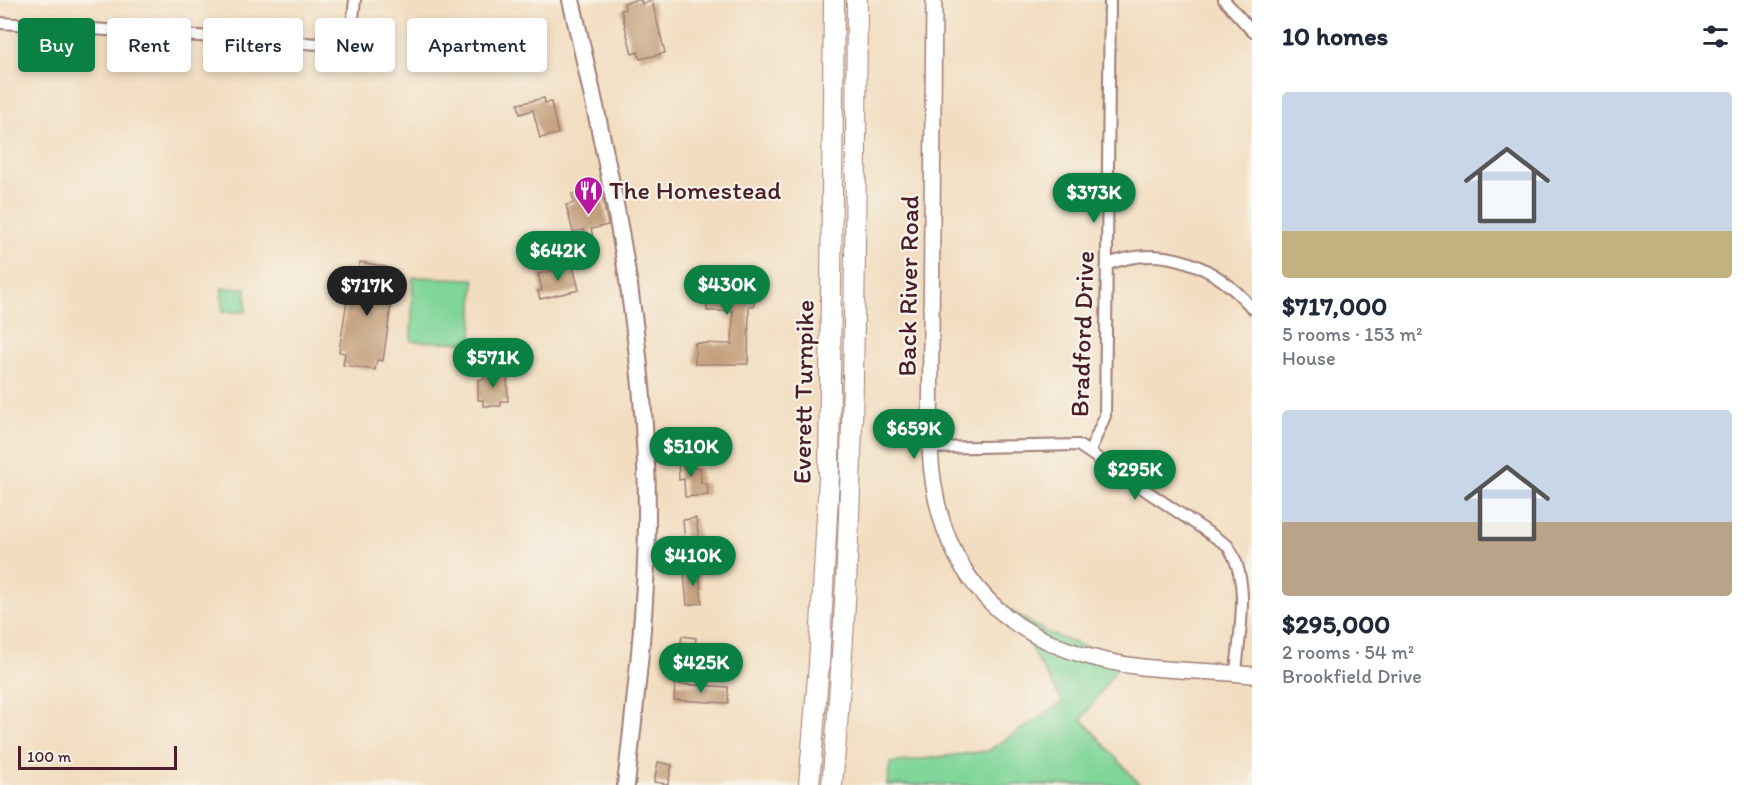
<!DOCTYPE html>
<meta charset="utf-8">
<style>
:root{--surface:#fff;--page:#f6f6f7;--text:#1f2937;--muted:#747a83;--accent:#0b8043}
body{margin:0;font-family:Itim,sans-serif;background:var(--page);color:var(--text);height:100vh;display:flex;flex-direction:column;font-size:22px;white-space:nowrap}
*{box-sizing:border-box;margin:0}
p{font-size:20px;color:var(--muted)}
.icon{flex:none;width:33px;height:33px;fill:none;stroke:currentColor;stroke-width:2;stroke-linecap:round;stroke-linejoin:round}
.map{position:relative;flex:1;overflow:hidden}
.side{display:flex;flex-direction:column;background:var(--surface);width:510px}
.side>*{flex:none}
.guide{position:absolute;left:18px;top:18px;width:570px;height:54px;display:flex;gap:12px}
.scale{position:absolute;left:18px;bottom:15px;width:159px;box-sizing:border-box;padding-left:6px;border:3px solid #4a1f2b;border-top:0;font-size:16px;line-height:21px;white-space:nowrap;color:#4a1f2b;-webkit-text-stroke:4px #f7f3e8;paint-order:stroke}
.price{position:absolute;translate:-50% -51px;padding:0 14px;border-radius:21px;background:var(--accent);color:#fff;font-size:20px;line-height:39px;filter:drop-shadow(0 2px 3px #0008)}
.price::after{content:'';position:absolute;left:50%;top:36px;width:18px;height:14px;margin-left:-9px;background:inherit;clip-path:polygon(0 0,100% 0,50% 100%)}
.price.current{background:#222;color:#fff}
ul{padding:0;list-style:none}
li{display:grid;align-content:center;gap:12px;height:318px;padding:0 30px}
li span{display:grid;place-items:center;height:186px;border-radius:6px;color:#555}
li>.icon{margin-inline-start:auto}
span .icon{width:108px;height:108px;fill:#fffc;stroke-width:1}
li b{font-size:26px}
h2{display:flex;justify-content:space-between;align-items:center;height:72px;padding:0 30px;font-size:26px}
.tag{padding:0 21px;border-radius:6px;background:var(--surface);box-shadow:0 3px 9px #0003;font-size:21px;line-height:54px}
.tag.current{background:var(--accent);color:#fff}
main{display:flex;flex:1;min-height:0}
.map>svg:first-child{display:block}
.green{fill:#80d599;stroke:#657a62;stroke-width:1.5}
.building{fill:#c39e7a}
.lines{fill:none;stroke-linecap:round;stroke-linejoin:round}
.street-casing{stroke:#9e7e76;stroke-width:14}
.secondary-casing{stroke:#9e7e76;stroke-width:18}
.primary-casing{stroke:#9e7e76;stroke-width:20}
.highway-casing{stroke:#9e7e76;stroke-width:22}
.street{stroke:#fff;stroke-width:10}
.secondary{stroke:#fff;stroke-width:15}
.primary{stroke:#fff;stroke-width:16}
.highway{stroke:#fff;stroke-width:20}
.labels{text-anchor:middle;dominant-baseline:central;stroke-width:4.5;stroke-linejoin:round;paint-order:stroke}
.poi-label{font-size:26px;fill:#4a1f2b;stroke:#f7f3e8;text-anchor:start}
.street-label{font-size:26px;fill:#4a1f2b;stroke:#f7f3e8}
</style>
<main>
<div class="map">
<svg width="1252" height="785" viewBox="0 0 1252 785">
<rect width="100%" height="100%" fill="#f7f3e8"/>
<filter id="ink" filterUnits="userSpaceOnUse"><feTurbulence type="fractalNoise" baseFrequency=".0167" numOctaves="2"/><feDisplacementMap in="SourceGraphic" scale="12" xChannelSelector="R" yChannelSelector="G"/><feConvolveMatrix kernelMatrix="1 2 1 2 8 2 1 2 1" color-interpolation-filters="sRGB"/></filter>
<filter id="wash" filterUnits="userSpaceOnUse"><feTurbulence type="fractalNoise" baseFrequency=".008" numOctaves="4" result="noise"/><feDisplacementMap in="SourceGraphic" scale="24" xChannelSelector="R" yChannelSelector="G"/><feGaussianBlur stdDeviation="1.35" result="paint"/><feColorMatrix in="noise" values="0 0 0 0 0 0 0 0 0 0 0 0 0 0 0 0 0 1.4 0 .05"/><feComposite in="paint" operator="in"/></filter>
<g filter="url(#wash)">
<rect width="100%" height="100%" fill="#f2ddc0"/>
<!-- green -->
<g class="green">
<polygon points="413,277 474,279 472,343 411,341"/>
<rect x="222" y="288" width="24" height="24"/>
<polygon points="1007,609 1046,632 1122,661 1082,719 1140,785 887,785 890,763 988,751 1063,702"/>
</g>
<g id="blocks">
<!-- building -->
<g class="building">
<polygon points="636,0 641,0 642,4 652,1 665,53 640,59 638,52 632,54 621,10 625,9 624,3"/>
<polygon points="544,98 545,103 551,102 558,134 540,138 533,110 520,114 518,104"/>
<polygon points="590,182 592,192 601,190 608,225 591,229 593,237 585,239 583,230 573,232 566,205 574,203 572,194 584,191 582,184"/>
<polygon points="360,262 387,267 386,276 395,277 383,361 377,360 375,370 343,365 345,353 339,352 351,274 357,275"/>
<polygon points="573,266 579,290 540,299 538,291 542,290 538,274"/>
<polygon points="706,273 754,274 754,306 749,306 748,364 695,364 695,343 732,344 733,311 707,311 707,305 702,305 702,296 695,296 695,281 706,281"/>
<polygon points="484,372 502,372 502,376 507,376 508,401 501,401 501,406 483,406 483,400 478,400 478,380 484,379"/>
<polygon points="692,457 692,468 700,468 701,483 707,483 708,495 685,497 684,479 679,480 678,458"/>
<polygon points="696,518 699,539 685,541 683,520"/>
<polygon points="699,570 702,603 687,605 684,572"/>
<polygon points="682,636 696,638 694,652 699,653 693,668 682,666 685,652 679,651"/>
<polygon points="675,684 728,687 728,703 674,700"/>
<polygon points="658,762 672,765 668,784 654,782"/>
</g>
</g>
</g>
<g filter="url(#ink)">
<use href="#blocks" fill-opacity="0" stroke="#9e7e76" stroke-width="1.5"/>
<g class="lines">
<defs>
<g id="street">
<polyline points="1224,0 1252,31"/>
<polyline points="0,23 335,45 350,44 355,0"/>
<path d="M 1108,264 C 1163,243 1215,265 1252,308"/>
<path d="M 930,448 L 1078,445 L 1227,545 C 1252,580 1239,632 1236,673"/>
<polyline points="1090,451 1105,416 1110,0"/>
</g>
<path id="secondary" d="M 934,0 L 930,448 C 936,581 1012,651 1142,667 C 1179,671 1216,671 1252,675"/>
<path id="primary" d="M 571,0 C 611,172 647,336 647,514 C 647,605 636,695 626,785"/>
<g id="highway">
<polyline points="809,785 819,664 829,477 834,0"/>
<path d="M 832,785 C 856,524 855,262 857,0"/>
</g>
</defs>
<!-- street casing -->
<use href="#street" class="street-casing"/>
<!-- secondary casing -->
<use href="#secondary" class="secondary-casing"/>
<!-- primary casing -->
<use href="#primary" class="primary-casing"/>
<!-- highway casing -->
<use href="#highway" class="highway-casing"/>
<!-- street -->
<use href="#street" class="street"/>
<!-- secondary -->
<use href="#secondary" class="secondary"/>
<!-- primary -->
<use href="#primary" class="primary"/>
<!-- highway -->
<use href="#highway" class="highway"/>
</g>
</g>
<!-- icons -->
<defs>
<symbol id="restaurant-pin" viewBox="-11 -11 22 30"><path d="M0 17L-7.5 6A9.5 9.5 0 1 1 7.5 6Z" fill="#b5179e" stroke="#f7f3e8"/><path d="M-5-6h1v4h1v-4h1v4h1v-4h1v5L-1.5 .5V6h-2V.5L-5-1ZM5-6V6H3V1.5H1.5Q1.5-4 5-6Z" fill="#fff"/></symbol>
</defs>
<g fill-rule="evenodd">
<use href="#restaurant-pin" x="572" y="174" width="33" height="45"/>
</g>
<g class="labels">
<!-- poi labels -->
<g class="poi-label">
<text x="609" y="190">The Homestead</text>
</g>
<!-- street labels -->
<g class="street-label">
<text transform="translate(908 286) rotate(-89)">Back River Road</text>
<text transform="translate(1082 334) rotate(-88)">Bradford Drive</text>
<text transform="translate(803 392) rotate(-89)">Everett Turnpike</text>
</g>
</g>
</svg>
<div class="scale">100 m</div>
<b class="price" style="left:1094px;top:224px">$373K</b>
<b class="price" style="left:558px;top:282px">$642K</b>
<b class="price" style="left:727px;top:316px">$430K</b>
<b class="price current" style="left:367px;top:317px">$717K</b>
<b class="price" style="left:493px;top:389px">$571K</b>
<b class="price" style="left:914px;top:460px">$659K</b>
<b class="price" style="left:691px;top:478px">$510K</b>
<b class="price" style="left:1135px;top:501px">$295K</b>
<b class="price" style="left:693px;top:587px">$410K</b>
<b class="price" style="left:701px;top:694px">$425K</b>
<div class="guide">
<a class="tag current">Buy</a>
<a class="tag">Rent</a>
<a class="tag">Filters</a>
<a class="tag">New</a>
<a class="tag">Apartment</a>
</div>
</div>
<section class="side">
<h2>10 homes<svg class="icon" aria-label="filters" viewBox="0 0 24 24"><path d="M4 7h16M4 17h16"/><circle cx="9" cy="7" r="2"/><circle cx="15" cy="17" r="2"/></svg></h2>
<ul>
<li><span style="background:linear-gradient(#c9d6e8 75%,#c2b280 0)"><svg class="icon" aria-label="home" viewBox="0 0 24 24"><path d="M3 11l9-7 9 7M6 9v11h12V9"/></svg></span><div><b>$717,000</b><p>5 rooms · 153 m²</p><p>House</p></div></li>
<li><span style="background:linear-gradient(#c9d6e8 60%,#b9a48a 0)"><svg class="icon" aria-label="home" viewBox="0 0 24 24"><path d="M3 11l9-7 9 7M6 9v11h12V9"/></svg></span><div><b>$295,000</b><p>2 rooms · 54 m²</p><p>Brookfield Drive</p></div></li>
</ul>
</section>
</main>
